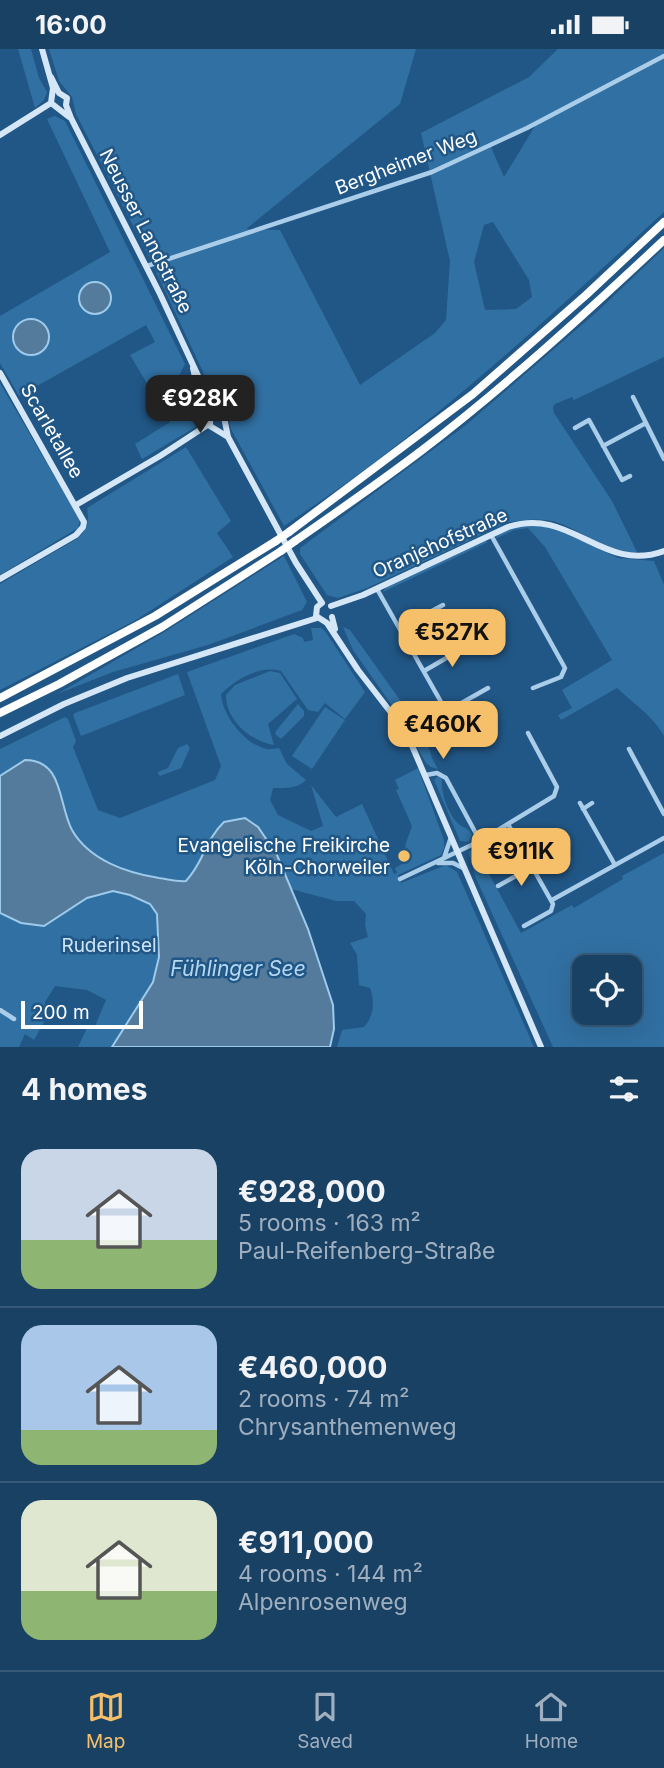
<!DOCTYPE html>
<meta charset="utf-8">
<style>
body{margin:0;font-family:Inter,sans-serif;background:#22486a;color:#f1f3f6;height:100vh;display:flex;flex-direction:column;font-size:26px;white-space:nowrap}
*{box-sizing:border-box;margin:0}
p{font-size:23px;color:#9fafbf}
.icon{flex:none;width:38px;height:38px;fill:none;stroke:currentColor;stroke-width:2;stroke-linecap:round;stroke-linejoin:round}
.map{position:relative;height:998px;overflow:hidden}
.drawer{display:flex;flex-direction:column;background:#194164;flex:1}
.drawer>*{flex:none}
.controls{position:absolute;left:572px;top:906px;display:grid;gap:14px}
.controls a{display:grid;place-items:center;width:70px;height:70px;border-radius:14px;background:#194164;box-shadow:0 7px 28px #0002,0 0 0 2px #375a78;font-size:35px}
.scale{position:absolute;left:21px;bottom:18px;width:122px;box-sizing:border-box;padding-left:7px;border:4px solid #fff;border-top:0;font-size:19px;line-height:24px;white-space:nowrap;color:#fff;-webkit-text-stroke:5px #215786;paint-order:stroke}
.price{position:absolute;translate:-50% -60px;padding:0 16px;border-radius:14px;background:#f6c06b;color:#111;font-size:23px;line-height:46px;filter:drop-shadow(0 2px 4px #0008)}
.price::after{content:'';position:absolute;left:50%;top:42px;width:21px;height:16px;margin-left:-10px;background:inherit;clip-path:polygon(0 0,100% 0,50% 100%)}
.price.selected{background:#222;color:#fff}
ul{padding:0;list-style:none}
li{display:flex;align-items:center;gap:21px;height:175px;padding:0 21px}
li+li{border-top:2px solid #375a78}
li span{display:grid;place-items:center;flex:none;width:196px;height:140px;border-radius:21px;color:#555}
li>.icon{margin-inline-start:auto}
span .icon{width:84px;height:84px;fill:#fffc;stroke-width:1}
li b{font-size:30px}
h2{display:flex;justify-content:space-between;align-items:center;height:84px;padding:0 21px;font-size:30px}
.status{display:flex;justify-content:space-between;align-items:center;height:49px;padding:0 35px;background:#194164;direction:ltr}
.status svg{height:19px;fill:currentColor}
.dock{display:flex;justify-content:space-around;align-items:center;height:98px;border-top:2px solid #375a78;background:#194164;font-size:19px;color:#9fafbf}
.dock a{display:grid;justify-items:center;gap:4px}
.dock .selected{color:#f6c06b}
.map>svg:first-child{display:block}
.green{fill:#3170a2;fill-rule:evenodd}
.water{fill:#547b9c;stroke:#9ecaeb;stroke-width:2}
.lines{fill:none;stroke-linecap:round;stroke-linejoin:round}
.street{stroke:#aacde9;stroke-width:4.5}
.secondary{stroke:#d5e7f7;stroke-width:6}
.highway{stroke:#fff;stroke-width:8}
.highway-bridge{stroke:#fff;stroke-width:8}
.poi-dot{fill:#f6c06b;stroke:#215786;stroke-width:2.5}
.labels{text-anchor:middle;dominant-baseline:central;stroke-width:5;stroke-linejoin:round;paint-order:stroke}
.street-label{font-size:19px;fill:#fff;stroke:#215786}
.poi-label{font-size:19px;fill:#fff;stroke:#215786;text-anchor:end}
.park-label{font-size:19px;fill:#cee5f7;stroke:#215786}
.water-label{font-size:21px;font-style:italic;fill:#b5d7f1;stroke:#215786}
</style>
<div class="status"><b>16:00</b><svg viewBox="0 0 49 12"><path d="M0 12V9h3v3zM5 12V6h3v6zM10 12V3h3v9zM15 12V0h3v12zM26 1h20v11H26zM47 4h2v5h-2z"/></svg></div>
<div class="map">
<svg width="664" height="998" viewBox="0 0 664 998">
<rect width="100%" height="100%" fill="#215786"/>
<path class="green" d="M18,0H31L39,29L47,43L44,51L35,59Z
M49,0H416L400,55L246,180L280,181L360,336L435,284L446,271L450,212L421,84L529,28L558,0H664V163C567,252 468,343 363,422C337,441 310,459 284,477L231,380L228,366L220,359L151,212L76,65L72,48L59,32ZM535,77L504,128L491,98ZM493,173L529,231L532,248L516,260L485,261L474,213L484,176Z
M55,67L65,72L185,315L176,333L199,376L142,410L135,395L170,373L130,306L155,293L146,276L19,347L0,314V267L110,203L47,70ZM107,238L111,248L109,258L96,265L86,262Z
M664,199V308L574,351L572,348L555,355L553,358L554,364L612,452L637,503C609,505 584,483 559,474C542,468 525,471 509,473L367,539L338,549L327,546L300,505V499L466,376L599,261Z
M0,334L80,471L78,479L0,526Z
M186,398L231,472L217,484L233,508L136,571L0,641V535L78,489C88,479 89,473 87,459Z
M541,476L570,486L618,509L654,512L664,536V687C653,667 634,655 617,639L561,671L558,666L572,659L562,641L612,611L545,498L528,479L514,481L495,490C503,476 526,477 541,476Z
M486,492L488,493L383,543L386,538Z
M284,507L307,553L302,561L208,596L113,623L57,645L166,582Z
M343,578L350,581L425,686L432,709L438,720L431,718L426,714L398,665L353,601Z
M311,579H321L325,582L365,643L345,670L325,654L318,663L308,661L281,622C260,616 236,630 221,645C222,666 245,696 267,700C271,701 275,699 279,699L287,715L306,731C297,740 285,739 273,739L270,751L278,766L311,782L323,777L311,736L336,768L362,755L394,825L397,824L395,819L410,810L405,797L412,777L396,741L399,740L395,731L418,719L444,791V799L441,806L398,826L401,834L446,816L457,823L534,998H337L342,981L364,978C374,967 375,952 370,939L359,936L357,906L350,894L368,888L365,876L366,865L354,852H336L291,840L277,806L258,778L208,792L197,820L186,832L138,825L98,808L84,797L71,780L55,728L11,719L0,727V700L65,668L68,670L76,692L73,698L98,761L120,769L215,731L221,717L187,623L294,585L303,589L304,593L313,591Z
M270,622L280,624L297,650L268,675L274,696C251,692 226,672 226,646L235,636Z
M178,625L185,646L81,687L73,666L75,664Z
M298,655L304,662V667L281,690L275,685L276,682Z
M325,658L345,671L312,720L292,707Z
M187,695L190,699L181,719L160,727L158,725V723L168,719L178,699Z
M438,727L442,730C440,742 449,768 460,776C465,780 468,778 472,786L469,793L460,792L434,731Z
M472,801H476L521,884L572,856L574,859L623,830L622,827L664,804V998H553L475,827L468,803ZM584,919H630V964H584Z
M113,842C125,844 140,847 149,854C165,867 160,916 153,933C145,955 126,980 112,998H78L87,979L95,977L106,951L87,941L55,937L45,953L47,968L34,991L25,985L19,998H0V864L21,874L43,877L87,849Z"/>
<path class="water" d="M79 249a16 16 0 1 1 32 0a16 16 0 1 1-32 0Z
M13 288a18 18 0 1 1 36 0a18 18 0 1 1-36 0Z
M25,711C64,711 58,755 72,781C89,811 127,824 159,829C168,830 177,833 186,832C204,813 205,791 224,773L245,769L258,778L277,806L308,880L333,956L334,980L330,998H112L153,933L159,908L157,865L150,855L130,846L113,842L87,849L44,877L21,874L0,864V727Z"/>
<g class="lines">
<path class="street" d="M147,217L432,123L527,79L664,7
M633,348L664,410
M575,379L589,371L622,431L630,427
M603,397L646,374
M491,486L565,619L561,628L533,639
M377,540L445,660H451L488,639
M400,579L443,556
M424,622L467,597
M629,700L664,765
M426,726L437,724L446,729L480,792
M580,754L615,816
M583,760L592,754
M508,775L553,855L551,862L524,877
M444,809L451,788
M438,814H453L463,819
M400,830L480,792L554,747L557,738L528,684
M498,837L532,818
M552,851L664,789
M0,961L14,970"/>
<path class="secondary" d="M42,0L53,39L51,54L69,68
M51,28L59,44L67,49L66,56L71,69L160,245L213,359L217,365L224,368L228,388L296,514L322,554
M0,86L51,54
M193,319L197,337L210,366V377L228,388
M0,324L84,473L83,478L76,486L0,530
M76,456L160,407L209,375
M322,554L317,558L316,567L327,574L358,621L399,674L410,692L541,998
M331,557L363,546L508,478C571,457 602,525 664,502
M332,568L335,580
M0,687L64,655L127,629L317,569"/>
<path class="highway" d="M289,483L473,345L586,246L664,173
M295,492C337,463 380,433 421,402C506,337 586,264 664,191
M0,649L155,567L276,492
M0,664L59,635L162,578L281,502"/>
<path class="highway-bridge" d="M276,492L289,483
M281,502L295,492"/>
</g>
<circle class="poi-dot" cx="404" cy="807" r="7"/>
<g class="labels">
<g class="street-label">
<text transform="translate(406 113) rotate(-21)">Bergheimer Weg</text>
<text transform="translate(146 182) rotate(63)">Neusser Landstraße</text>
<text transform="translate(52 382) rotate(60)">Scarletallee</text>
<text transform="translate(440 494) rotate(-24)">Oranjehofstraße</text>
</g>
<g class="poi-label">
<text x="390" y="796">Evangelische Freikirche<tspan x="390" dy="22">Köln-Chorweiler</tspan></text>
</g>
<g class="park-label">
<text x="109" y="896">Ruderinsel</text>
</g>
<g class="water-label">
<text x="238" y="919">Fühlinger See</text>
</g>
</g>
</svg>
<div class="controls">
<a><svg class="icon" aria-label="locate" viewBox="0 0 24 24"><circle cx="12" cy="12" r="6"/><path d="M12 2v4M12 18v4M2 12h4M18 12h4"/></svg></a>
</div>
<div class="scale">200 m</div>
<b class="price selected" style="left:200px;top:386px">€928K</b>
<b class="price" style="left:452px;top:620px">€527K</b>
<b class="price" style="left:443px;top:712px">€460K</b>
<b class="price" style="left:521px;top:839px">€911K</b>
</div>
<section class="drawer">
<h2>4 homes<svg class="icon" aria-label="filters" viewBox="0 0 24 24"><path d="M4 7h16M4 17h16"/><circle cx="9" cy="7" r="2"/><circle cx="15" cy="17" r="2"/></svg></h2>
<ul>
<li><span style="background:linear-gradient(#c9d6e8 65%,#8fb573 0)"><svg class="icon" aria-label="home" viewBox="0 0 24 24"><path d="M3 11l9-7 9 7M6 9v11h12V9"/></svg></span><div><b>€928,000</b><p>5 rooms · 163 m²</p><p>Paul-Reifenberg-Straße</p></div></li>
<li><span style="background:linear-gradient(#a9c7e8 75%,#8fb573 0)"><svg class="icon" aria-label="home" viewBox="0 0 24 24"><path d="M3 11l9-7 9 7M6 9v11h12V9"/></svg></span><div><b>€460,000</b><p>2 rooms · 74 m²</p><p>Chrysanthemenweg</p></div></li>
<li><span style="background:linear-gradient(#dfe7d0 65%,#8fb573 0)"><svg class="icon" aria-label="home" viewBox="0 0 24 24"><path d="M3 11l9-7 9 7M6 9v11h12V9"/></svg></span><div><b>€911,000</b><p>4 rooms · 144 m²</p><p>Alpenrosenweg</p></div></li>
</ul>
</section>
<nav class="dock">
<a class="selected"><svg class="icon" aria-label="map" viewBox="0 0 24 24"><path d="M3 6l6-2 6 2 6-2v14l-6 2-6-2-6 2zM9 4v14M15 6v14"/></svg>Map</a>
<a><svg class="icon" aria-label="saved" viewBox="0 0 24 24"><path d="M7 4h10v16l-5-4-5 4z"/></svg>Saved</a>
<a><svg class="icon" aria-label="home" viewBox="0 0 24 24"><path d="M3 11l9-7 9 7M6 9v11h12V9"/></svg>Home</a>
</nav>
